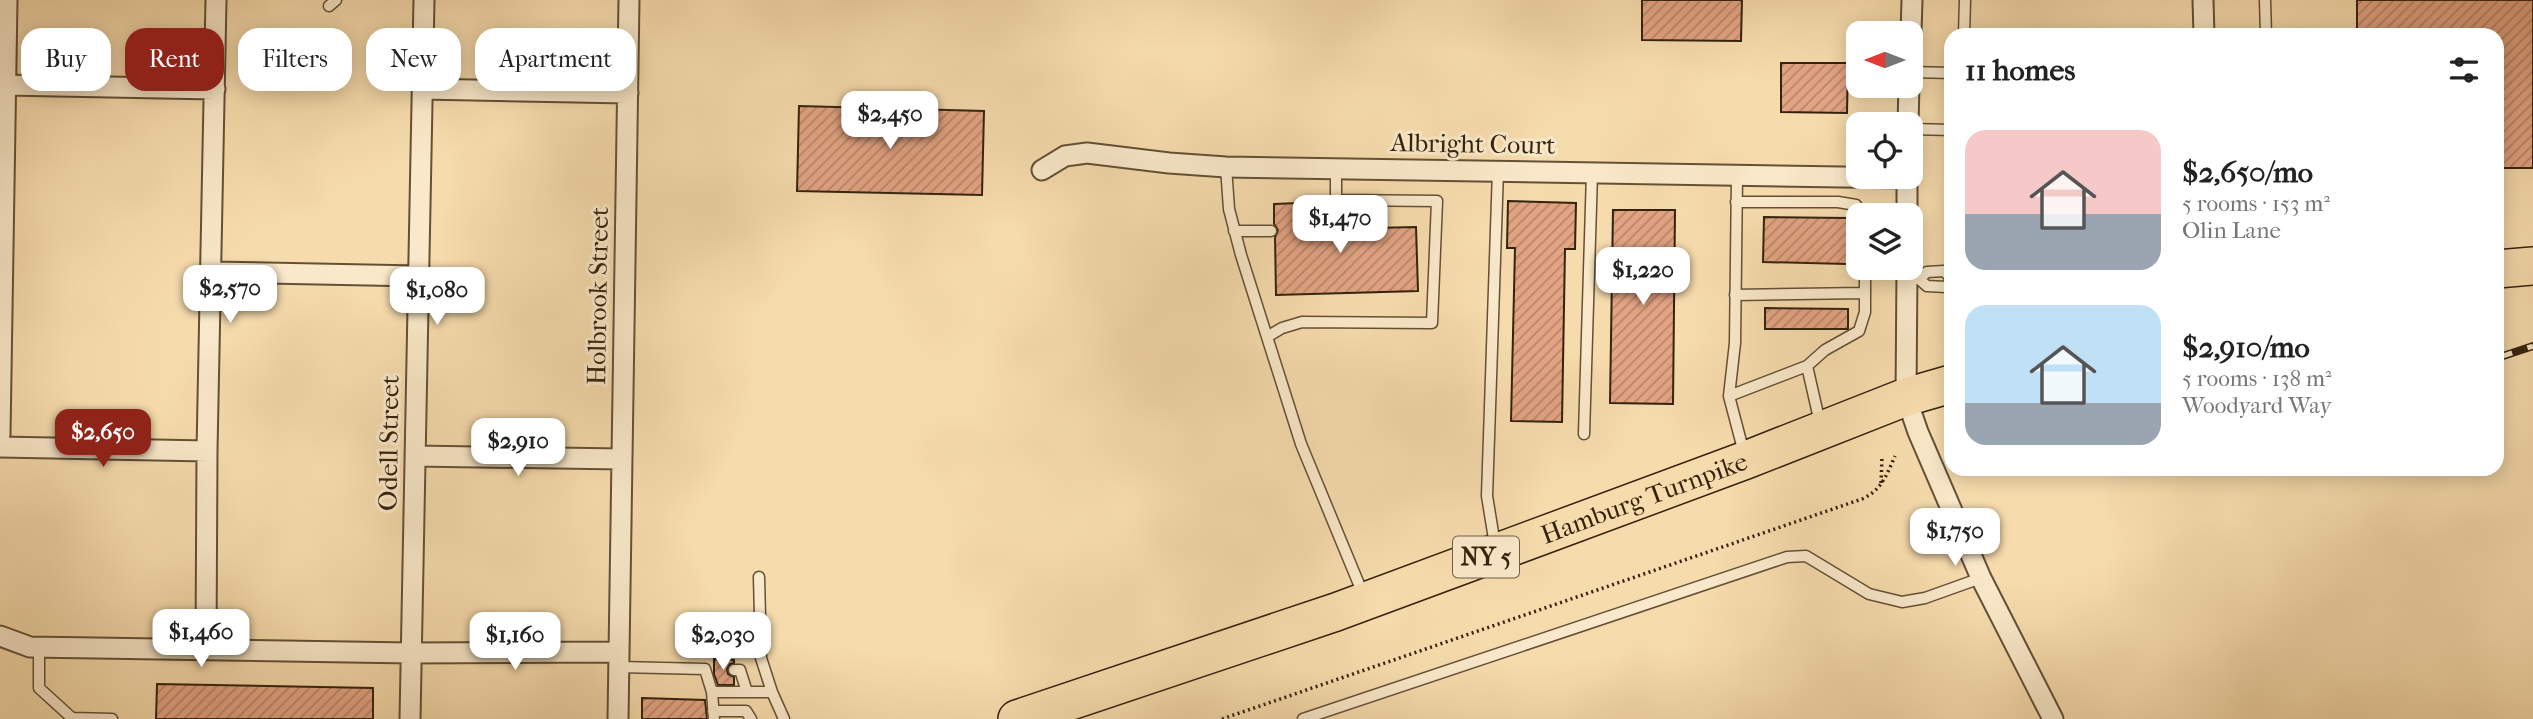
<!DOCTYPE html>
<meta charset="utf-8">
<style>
body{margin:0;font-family:"IM FELL French Canon",serif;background:#f2f2f2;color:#222;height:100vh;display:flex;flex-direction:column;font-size:26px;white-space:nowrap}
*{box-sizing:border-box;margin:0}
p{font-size:23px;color:#767676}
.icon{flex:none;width:38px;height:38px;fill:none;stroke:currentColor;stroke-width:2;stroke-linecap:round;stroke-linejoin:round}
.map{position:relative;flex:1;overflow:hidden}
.panel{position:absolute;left:1944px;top:28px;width:560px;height:448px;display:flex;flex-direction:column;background:#fff;border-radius:21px;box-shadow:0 4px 18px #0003}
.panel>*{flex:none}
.guide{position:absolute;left:21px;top:28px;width:665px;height:63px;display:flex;gap:14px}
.needle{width:46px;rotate:270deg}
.tools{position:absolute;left:1846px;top:21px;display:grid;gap:14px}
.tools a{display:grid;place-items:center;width:77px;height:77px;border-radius:14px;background:#fff;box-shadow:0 4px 18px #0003;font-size:35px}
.price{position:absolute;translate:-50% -60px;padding:0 16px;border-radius:14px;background:#fff;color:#222;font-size:23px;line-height:46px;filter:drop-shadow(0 2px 4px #0008)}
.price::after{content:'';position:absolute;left:50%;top:42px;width:21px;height:16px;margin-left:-10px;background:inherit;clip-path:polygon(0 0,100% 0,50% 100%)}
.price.on{background:#8f2418;color:#fff}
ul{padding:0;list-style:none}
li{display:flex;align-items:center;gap:21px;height:175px;padding:0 21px}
li span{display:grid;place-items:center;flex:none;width:196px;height:140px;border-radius:21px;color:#555}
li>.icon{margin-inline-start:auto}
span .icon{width:84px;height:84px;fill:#fffc;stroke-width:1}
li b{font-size:30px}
h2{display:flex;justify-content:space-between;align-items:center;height:84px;padding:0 21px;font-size:30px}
.tag{padding:0 24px;border-radius:21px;background:#fff;box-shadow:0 4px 18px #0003;font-size:24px;line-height:63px}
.tag.on{background:#8f2418;color:#fff}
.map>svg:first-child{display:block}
.building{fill:url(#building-hatch);stroke:#34220e;stroke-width:2}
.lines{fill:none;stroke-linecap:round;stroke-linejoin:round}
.lane-casing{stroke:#645036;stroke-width:13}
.street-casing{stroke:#645036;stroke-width:23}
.highway-casing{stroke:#34220e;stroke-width:40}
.path{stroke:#34220e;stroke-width:3.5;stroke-dasharray:2 3.5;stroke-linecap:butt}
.lane{stroke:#f9e8c9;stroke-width:10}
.street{stroke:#f9e8c9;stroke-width:19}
.highway{stroke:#f6dbac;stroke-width:37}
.rail-casing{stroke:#34220e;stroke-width:8}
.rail{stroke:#f9e8c9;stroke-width:5;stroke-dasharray:16;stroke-linecap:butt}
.labels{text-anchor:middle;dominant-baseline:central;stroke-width:6;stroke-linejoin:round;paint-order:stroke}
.shield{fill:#f9e8c9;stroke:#6f5d46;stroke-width:2}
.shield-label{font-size:24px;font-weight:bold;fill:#34220e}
.street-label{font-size:26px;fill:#34220e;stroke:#f9e8c9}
</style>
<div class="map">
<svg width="2533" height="719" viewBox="0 0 2533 719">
<defs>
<pattern id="building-hatch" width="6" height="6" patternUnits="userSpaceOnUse" patternTransform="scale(1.75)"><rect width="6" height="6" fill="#e3a483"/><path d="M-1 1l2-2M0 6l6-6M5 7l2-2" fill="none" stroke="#b9856a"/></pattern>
</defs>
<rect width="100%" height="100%" fill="#f6dbac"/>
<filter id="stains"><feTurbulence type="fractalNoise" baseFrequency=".00286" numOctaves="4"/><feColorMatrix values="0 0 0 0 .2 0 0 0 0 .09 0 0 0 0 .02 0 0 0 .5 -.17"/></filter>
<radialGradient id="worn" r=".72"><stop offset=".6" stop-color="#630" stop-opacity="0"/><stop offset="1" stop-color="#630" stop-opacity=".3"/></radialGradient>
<path class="building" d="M1642,0H1742L1741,41L1642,40Z
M2357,0H2533V168H2497V35H2357Z
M1781,63H1848L1847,113L1781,112Z
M799,106L984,111L982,195L797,191Z
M1508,201L1576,203L1575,249H1565L1562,422L1511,421L1515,248H1507Z
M1327,202V229L1416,227L1418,291L1276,295L1275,237L1278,230L1274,224V204Z
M1613,210H1675L1673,404L1610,403Z
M1764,217L1848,218L1847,264L1763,262Z
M1765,308L1848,309V329H1765Z
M714,659L734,660V663L730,664L727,669L728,674L734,677V685H718L714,674Z
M157,684L373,688V719H156Z
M642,698L705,700L707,719H642Z"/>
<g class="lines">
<defs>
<path id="lane" d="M2265,0L2266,35
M329,6L336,0
M1964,35L1965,0
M1911,72L1951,73
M1911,129L1951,130
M1226,167L1229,209L1241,255L1301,444L1363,594
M1737,175L1735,343L1729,396L1744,453
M1736,202H1838L1856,205L1864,215
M1234,231H1271
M1907,278L1919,279L1927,286L1946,287L1951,281
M1919,279L1927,272L1944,271L1951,278
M1735,295L1865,293
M1267,337L1282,328L1302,322L1432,323L1437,201L1336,200V168
M1729,396L1807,366
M1820,423L1807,366L1825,350L1859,331L1865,312V268
M1584,434L1592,173
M1495,545L1487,496L1498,170
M759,577L761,658L772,692
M39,647V688L72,718L112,719
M619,667L705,669L712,692L714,719
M734,670H740L747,692
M712,692H772L784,719
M713,711H746L751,719
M1303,719L1787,557L1806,556L1869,594L1902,602L1925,598L1981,578"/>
<path id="street" d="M2203,0L2204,35
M1911,33L1912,0
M5,85L215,89
M422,89L628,93
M1908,124L1909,86
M1042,170L1065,156L1087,153L1169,163L1226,167L1907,178
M1907,215V177
M1907,268L1906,397L1918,432L1981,578L2053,719
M211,272L418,276
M0,435L7,0
M0,447L207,451
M415,456L622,459
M0,636L30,647L411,653L619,652
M206,649L207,451L216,0
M410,719L424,0
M618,719L629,0"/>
<g id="highway">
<path d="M2497,269L2533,266"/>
<path id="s1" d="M1017,719L1336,612L1746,460L1906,397L1951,384"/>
</g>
</defs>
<use href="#lane" class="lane-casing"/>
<use href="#street" class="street-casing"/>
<use href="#highway" class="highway-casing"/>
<path class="path" d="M1881,483L1882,457
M1222,719L1862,499C1882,490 1887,474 1895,456"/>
<use href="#lane" class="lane"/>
<use href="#street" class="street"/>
<use href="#highway" class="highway"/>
<defs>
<path id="rail" d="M2497,358L2533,346"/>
</defs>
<use href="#rail" class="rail-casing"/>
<use href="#rail" class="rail"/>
</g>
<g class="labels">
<rect class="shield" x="1453" y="536.5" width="66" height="41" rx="5"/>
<g class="shield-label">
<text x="1486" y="557">NY 5</text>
</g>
<g class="street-label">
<text transform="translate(1473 144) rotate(1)">Albright Court</text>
<text transform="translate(598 296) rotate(-89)">Holbrook Street</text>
<text transform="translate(389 443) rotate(-89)">Odell Street</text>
<text stroke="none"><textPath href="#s1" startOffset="665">Hamburg Turnpike</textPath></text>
</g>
</g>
<rect width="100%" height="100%" filter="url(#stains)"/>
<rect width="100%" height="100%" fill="url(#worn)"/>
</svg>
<div class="tools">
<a><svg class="needle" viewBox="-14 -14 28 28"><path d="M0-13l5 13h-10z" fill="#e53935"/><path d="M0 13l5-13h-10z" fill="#767676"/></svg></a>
<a><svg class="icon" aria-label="locate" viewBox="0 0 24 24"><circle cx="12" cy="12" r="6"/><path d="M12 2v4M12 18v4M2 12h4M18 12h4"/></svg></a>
<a><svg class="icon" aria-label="layers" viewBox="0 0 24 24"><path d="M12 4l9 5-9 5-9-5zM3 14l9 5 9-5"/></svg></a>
</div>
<b class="price" style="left:890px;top:151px">$2,450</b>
<b class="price" style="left:1340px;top:255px">$1,470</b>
<b class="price" style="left:1643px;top:307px">$1,220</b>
<b class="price" style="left:230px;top:325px">$2,570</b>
<b class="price" style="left:437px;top:327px">$1,080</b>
<b class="price on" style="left:103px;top:469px">$2,650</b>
<b class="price" style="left:518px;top:478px">$2,910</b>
<b class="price" style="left:1955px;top:568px">$1,750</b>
<b class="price" style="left:201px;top:669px">$1,460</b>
<b class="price" style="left:515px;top:672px">$1,160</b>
<b class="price" style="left:723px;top:672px">$2,030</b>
<div class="guide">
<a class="tag">Buy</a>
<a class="tag on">Rent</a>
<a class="tag">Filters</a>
<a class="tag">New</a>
<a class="tag">Apartment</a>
</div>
<section class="panel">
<h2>11 homes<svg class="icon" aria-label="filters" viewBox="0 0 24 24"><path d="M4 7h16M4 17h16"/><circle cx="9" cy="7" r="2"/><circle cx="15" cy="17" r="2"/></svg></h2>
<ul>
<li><span style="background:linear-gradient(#f6c9c9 60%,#9aa5b1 0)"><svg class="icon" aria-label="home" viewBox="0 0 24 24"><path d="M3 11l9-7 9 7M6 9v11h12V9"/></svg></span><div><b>$2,650/mo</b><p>5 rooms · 153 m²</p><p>Olin Lane</p></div></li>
<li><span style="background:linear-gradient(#bfe0f5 70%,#9aa5b1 0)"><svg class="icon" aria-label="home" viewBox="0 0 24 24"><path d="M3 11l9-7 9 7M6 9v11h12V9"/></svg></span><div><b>$2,910/mo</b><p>5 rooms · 138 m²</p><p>Woodyard Way</p></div></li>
</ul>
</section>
</div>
